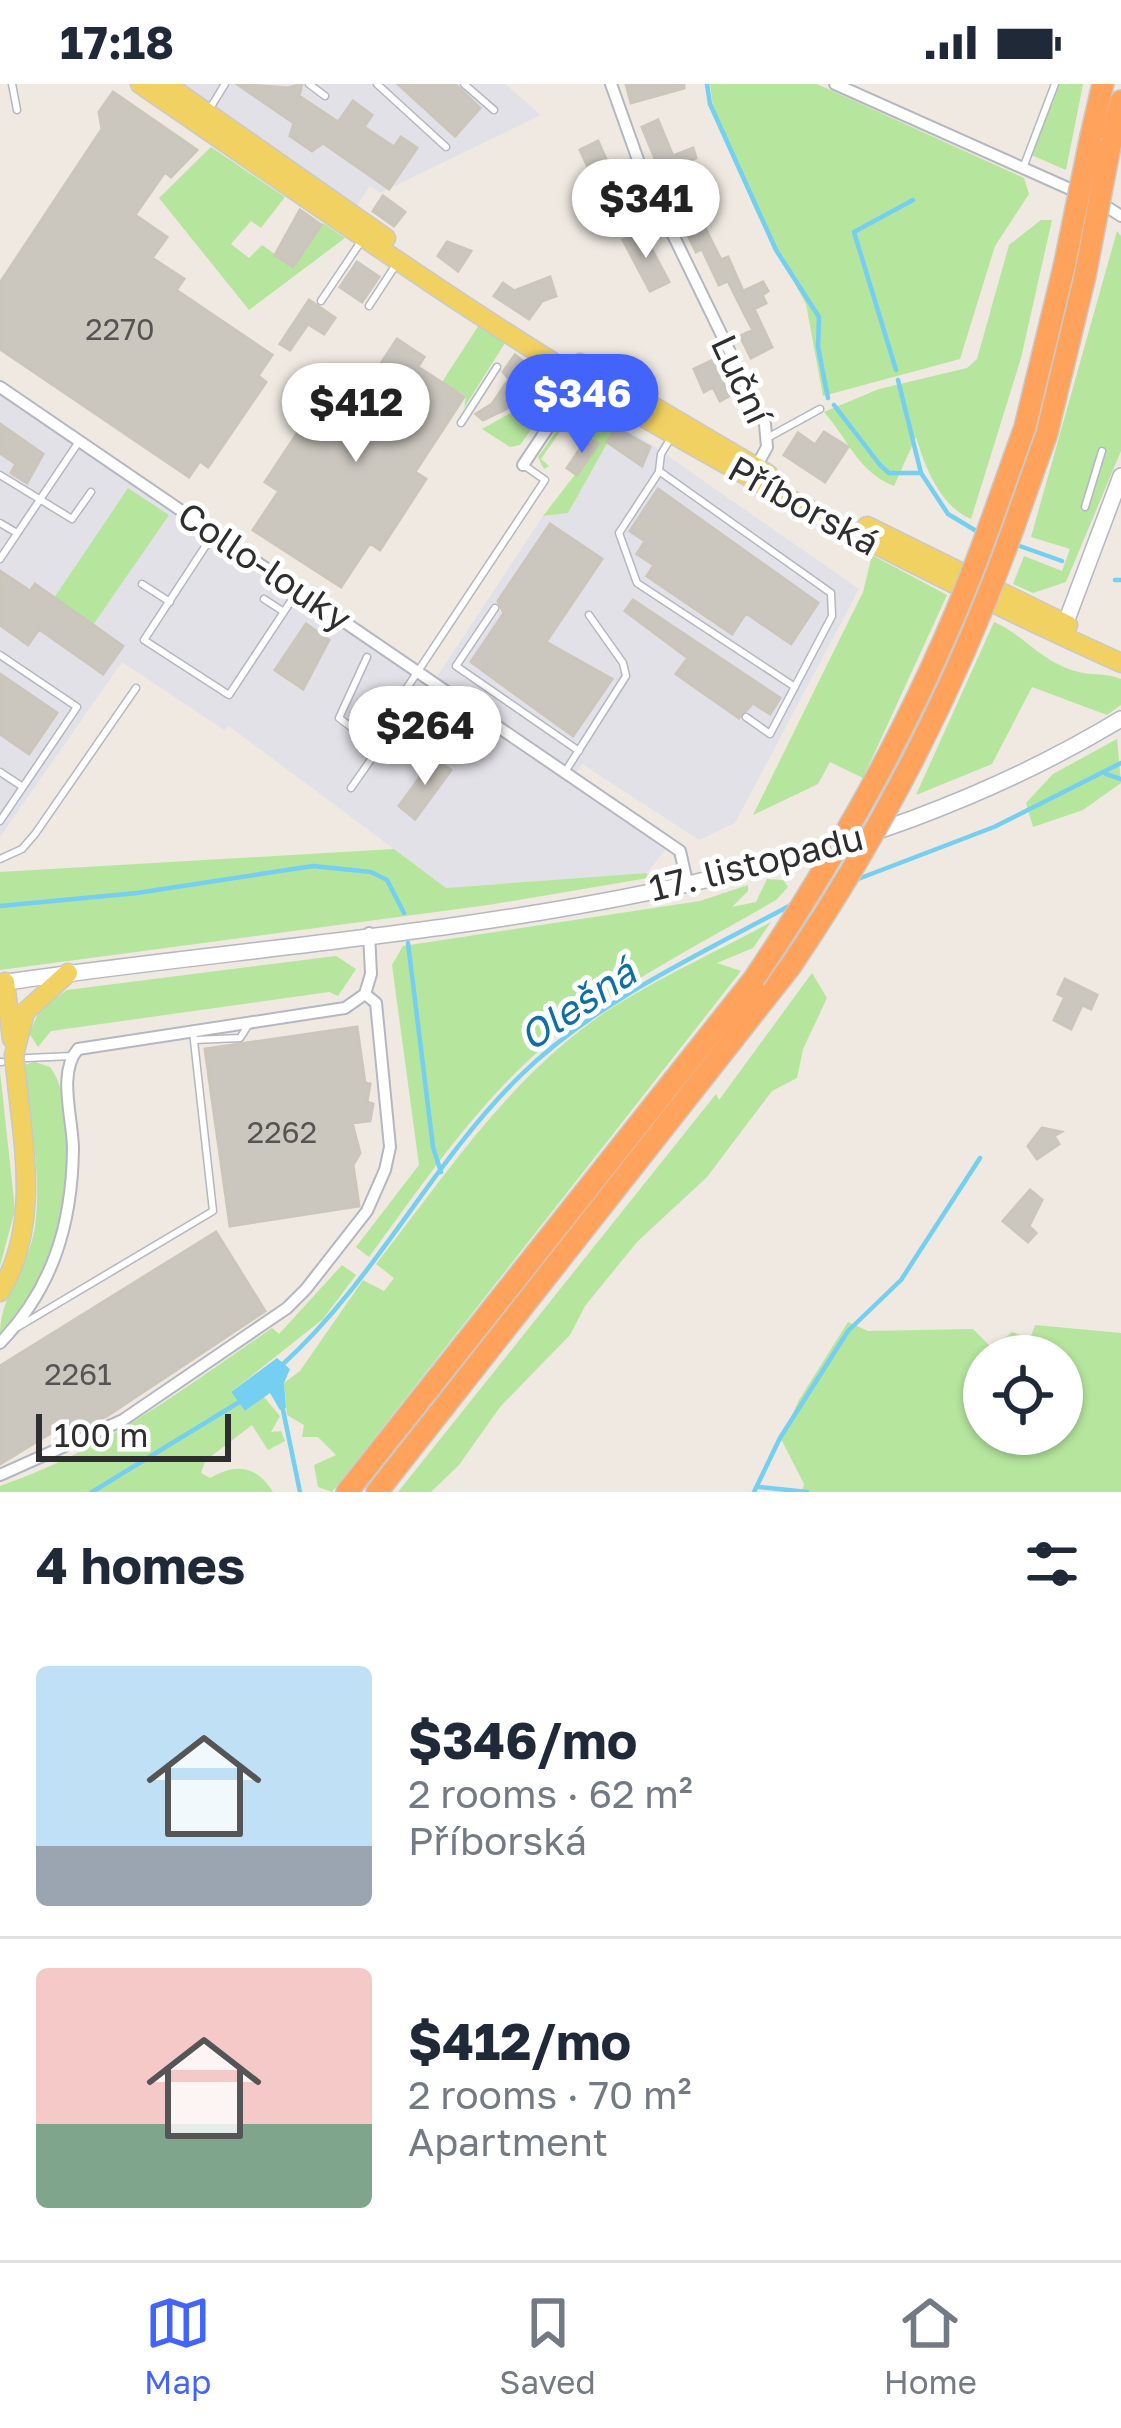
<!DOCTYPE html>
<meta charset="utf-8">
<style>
body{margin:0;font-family:"Golos Text",sans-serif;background:#f6f6f7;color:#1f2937;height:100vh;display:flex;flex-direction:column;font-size:45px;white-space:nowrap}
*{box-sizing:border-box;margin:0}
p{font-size:39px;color:#747a83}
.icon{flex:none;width:66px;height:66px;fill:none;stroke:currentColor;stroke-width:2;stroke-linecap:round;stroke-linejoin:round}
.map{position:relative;height:1408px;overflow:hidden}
.sheet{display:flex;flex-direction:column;background:#fff;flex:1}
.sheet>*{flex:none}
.tools{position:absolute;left:963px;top:1251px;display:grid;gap:24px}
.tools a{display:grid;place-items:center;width:120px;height:120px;border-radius:50%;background:#fff;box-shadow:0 3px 9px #0004;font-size:60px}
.scale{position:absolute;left:36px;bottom:30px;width:195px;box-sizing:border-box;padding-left:12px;border:6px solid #2e2e2e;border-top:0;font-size:33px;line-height:42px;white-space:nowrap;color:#2e2e2e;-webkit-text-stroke:9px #fff;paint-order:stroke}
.price{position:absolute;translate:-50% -102px;padding:0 27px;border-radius:42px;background:#fff;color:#222;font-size:39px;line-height:78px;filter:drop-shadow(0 3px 6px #0008)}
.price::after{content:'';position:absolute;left:50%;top:72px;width:36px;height:27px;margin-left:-18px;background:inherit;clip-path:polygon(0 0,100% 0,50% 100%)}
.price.active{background:#4264fb;color:#fff}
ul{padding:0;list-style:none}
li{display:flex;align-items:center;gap:36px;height:300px;padding:0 36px}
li+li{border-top:3px solid #e0e1e3}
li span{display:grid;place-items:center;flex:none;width:336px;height:240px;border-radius:12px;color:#555}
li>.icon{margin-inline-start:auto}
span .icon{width:144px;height:144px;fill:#fffc;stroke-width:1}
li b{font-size:51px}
h2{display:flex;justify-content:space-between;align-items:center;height:144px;padding:0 36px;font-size:51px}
.status{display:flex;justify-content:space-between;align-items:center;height:84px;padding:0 60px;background:#fff;direction:ltr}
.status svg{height:33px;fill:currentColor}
.tab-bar{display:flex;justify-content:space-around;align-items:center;height:168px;border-top:3px solid #e0e1e3;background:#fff;font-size:33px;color:#747a83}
.tab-bar a{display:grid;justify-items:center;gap:6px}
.tab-bar .active{color:#4264fb}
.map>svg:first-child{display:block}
.industrial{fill:#e3e1e8}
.green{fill:#b6e59e;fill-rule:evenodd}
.water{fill:#75cff0}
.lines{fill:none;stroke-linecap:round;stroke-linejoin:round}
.stream{stroke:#75cff0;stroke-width:4.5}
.building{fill:#cbc7bf;stroke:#cbc5ba;stroke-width:3}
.service-casing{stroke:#b4b7c1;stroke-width:9}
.minor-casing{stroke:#b4b7c1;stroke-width:14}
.secondary-casing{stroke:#b4b7c1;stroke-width:18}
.primary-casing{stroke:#c9c9c9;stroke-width:21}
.motorway-casing{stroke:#c9c9c9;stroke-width:24}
.service{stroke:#fff;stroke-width:6}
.minor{stroke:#fff;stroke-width:10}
.secondary{stroke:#fff;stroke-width:15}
.primary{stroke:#f2d163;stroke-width:18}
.motorway{stroke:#ffa35c;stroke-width:21}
.primary-bridge-casing{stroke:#c9c9c9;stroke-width:21;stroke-linecap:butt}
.motorway-bridge-casing{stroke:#c9c9c9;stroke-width:24;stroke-linecap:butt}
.primary-bridge{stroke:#f2d163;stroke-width:18}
.motorway-bridge{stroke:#ffa35c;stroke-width:21}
.labels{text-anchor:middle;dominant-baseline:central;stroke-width:10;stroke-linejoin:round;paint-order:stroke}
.number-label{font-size:30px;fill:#555452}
.street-label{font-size:36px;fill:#2e2e2e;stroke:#fff}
.water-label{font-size:39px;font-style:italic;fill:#0d6fa3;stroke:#fff}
</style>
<div class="status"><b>17:18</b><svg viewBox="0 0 49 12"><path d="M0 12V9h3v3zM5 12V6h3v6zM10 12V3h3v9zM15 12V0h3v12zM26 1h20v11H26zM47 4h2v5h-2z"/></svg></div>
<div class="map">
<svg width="1121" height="1408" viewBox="0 0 1121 1408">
<rect width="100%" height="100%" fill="#efe9e1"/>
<path class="industrial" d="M180,0H505L541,31L380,109L370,102L357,121Z
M0,311L430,603L543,432L568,429L619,338L859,505L735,739L699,756L582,680L571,696L665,766L647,789L446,804L229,642L224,646L122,578L0,753Z"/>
<path class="green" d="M710,0H817L1024,94L1029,110L995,162L960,275L823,312L806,220L758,132L714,31Z
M1058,0H1083L1066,86L1031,71Z
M211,63L285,113L261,144L251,137L231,160L249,174L262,161L293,183L323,139L345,154L249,226L159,114Z
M1041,136H1052L1021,274L971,435C940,422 925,383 916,353L894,402C857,387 849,356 824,328L879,305L967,284L977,275L1009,161Z
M1117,147L1121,152V367L1066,498L1033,509L1013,500L1024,472L1062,487L1070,465L1031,453Z
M479,241L505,259L464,324L466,312L442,298Z
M550,307L556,311L520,361L510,363L482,345Z
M590,314L619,338L568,429L543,432L598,361L588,346L591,341L568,336L541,375L549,382L544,385L538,373L572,326Z
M128,404L169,431L93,541L54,514Z
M872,471L947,511L863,694L830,678L818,700L753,731L863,508Z
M994,538C1023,550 1039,576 1075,587C1090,592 1104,588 1121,595V621L1107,631L1032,603L992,680L916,711Z
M1117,655L1121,699L1083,726L1033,743L1026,719L1053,690Z
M394,765L446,804L647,789L648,794L488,821L0,886V788Z
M767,795L783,796L788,803L776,816C702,859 622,899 555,953C481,1013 425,1097 369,1173L356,1163L419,1081L392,881L403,862L700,817L748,801V807L732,823L756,818Z
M771,838L753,864L717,879L741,887L332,1408L318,1403L314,1381L336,1371L318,1353H302L304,1341L287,1331L284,1299L300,1287L363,1196L384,1207L394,1194L376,1180C439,1100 496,1013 577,949C630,906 710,872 771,838Z
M336,872L356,885L338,912L329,908L51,947L38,963L29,949L41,924L67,906Z
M812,889L827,914L803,965L797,994L772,1007L707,1093L637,1158L585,1222L570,1251L500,1323L459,1381L431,1408H398L716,1010L719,1016Z
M35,978L50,983C83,1027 64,1150 39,1195C29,1215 14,1232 0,1249C0,1212 30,1181 35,1142C42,1089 30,1033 24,981Z
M0,987L15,1126L0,1182Z
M342,1181L356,1191L323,1235L231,1308L245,1327L264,1313L280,1332L271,1348L281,1347L285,1357L268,1366L252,1341L205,1377L201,1389L210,1394C236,1379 256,1381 273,1408H0V1402C101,1368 185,1304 272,1244L279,1250Z
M848,1238L868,1247L973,1245L993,1265L1012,1248L1030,1255L1035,1241L1121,1249V1408H802L804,1400L781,1355L799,1316ZM1062,1272V1350H984V1272Z"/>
<path class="water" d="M277,1274L290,1285L284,1299L286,1324L280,1326L270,1309L245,1327L231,1308Z"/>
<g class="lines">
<path class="stream" d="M707,0L710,20L776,166L819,233L818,263L828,314
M896,286L854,148L913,116
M898,296L921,389
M834,321L880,381L889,389H921L948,430L978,448
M1017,461L1062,477
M1115,496H1121
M1106,690L1121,695
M858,795L994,743L1121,679
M0,822L137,809L313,782L371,788L387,796L404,829
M408,859L433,1063L441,1088
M282,1281C375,1197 431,1079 521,991C597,917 698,871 791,821
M282,1321L300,1408
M759,1403L807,1408
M92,1408L241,1317
M754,1408L780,1354L848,1247L901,1196L980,1074"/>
</g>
<path class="building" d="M237,0L288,4L302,0L299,12L338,38L353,17L372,31L364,43L394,63L401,53L417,64L389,105L323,59L312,67L290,52L294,39Z
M398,0H455L480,24L455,52Z
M626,0H684V4L631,19Z
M113,8L197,66L171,93L165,88L135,131L167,153L152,174L184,195L176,206L272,271L258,292L266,298L208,383L200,377L189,393L0,265V199L102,45L99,28Z
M658,36L673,72L693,64L696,74L661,89L642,43Z
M598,57L610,84L624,78L628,100L610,108L593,81L588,83L580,66Z
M691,97L695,105L714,97L718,109L681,126L671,107Z
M383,112L405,128L394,142L373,127Z
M300,126L321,141L293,183L275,171Z
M703,140L721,176L728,173L743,207L763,198L768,207L762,211L766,219L754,225L772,263L751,274L740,252L753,246L744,229L728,197L719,201L702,165L696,168L686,147Z
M642,147L669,198L650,207L623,156Z
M447,158L471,167L458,187L438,172Z
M357,178L379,193L362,218L340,203Z
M550,193L556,212L542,217L529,235L494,212L503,199L514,207Z
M309,216L335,234L324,250L308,240L290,266L280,260Z
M397,255L424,273L418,283L464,313L415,388L426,395L380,466L370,459L341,503L253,446L279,407L265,398L304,339L297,335L323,294L357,316Z
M515,271L545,295L536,308L527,303L506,325L483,336L476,330L492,320L509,295L503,288Z
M713,276L729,312L720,317L713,303L704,308L694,285Z
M0,340L43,370L27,399L11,389L16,380L0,369Z
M617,344L650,363L642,382L607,358Z
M824,348L848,363L825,398L784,371L798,349L815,361Z
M588,353L598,360L577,391L567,384Z
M658,405L818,519L791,560L746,529L732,550L647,492L654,481L637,470L645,457L630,447Z
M550,440L602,475L546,558L612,595L573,652L471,578L504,529L498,517Z
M0,487L30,507L35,500L123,562L103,590L39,545L28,561L0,541Z
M633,516L780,614L770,630L753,619L739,634L676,590L688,574L625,527Z
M306,540L329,556L303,605L275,586Z
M0,590L57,629L29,670L0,650Z
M411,612L430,626L416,646L397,632Z
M434,674L451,686L415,735L399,722Z
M1065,895L1097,911L1091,925L1082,921L1071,945L1054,936L1065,913L1058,910Z
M357,943L365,999L370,1000L367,1018L373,1020L370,1037L352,1039L360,1069L353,1081L359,1122L230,1142L205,965Z
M1042,1044L1061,1048L1054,1052L1059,1060L1037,1075L1028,1062Z
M1030,1106L1042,1116L1029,1142L1036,1149L1028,1158L1003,1137Z
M216,1148L265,1227L107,1332L64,1352L59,1344L0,1380V1282Z"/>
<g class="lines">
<defs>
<path id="service" d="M12,0L17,26
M309,0L325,12
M377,0L446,63
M464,0L494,26
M209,26L225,0
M1023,84L1055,0
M321,217L362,156
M369,222L397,179
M461,339L497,283
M672,352L661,370L659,387L831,509L832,532L770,650L746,633
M769,353L820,325
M659,388L619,449L637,499L795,603
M0,391L72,435L91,408
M1085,423L1102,367
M0,439L17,449
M214,449L144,556L229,611L297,508
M0,475L78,359
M142,500L170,518
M264,515L284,528
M495,524L456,582L579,667
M0,571L77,623L0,737
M367,573L339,634L371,658
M0,688L23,703
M565,688L626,592L623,579L589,531
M351,704L379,664L371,658L545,396L525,382
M0,775L22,765L35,750L136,604
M194,956L240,954L249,940
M27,974L72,972
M0,978H2
M18,1243L213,1127L193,948"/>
<path id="minor" d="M611,0L642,87L765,340L767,363L755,385
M835,0L1079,109
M1101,119L1121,132
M0,303L680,767L687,798
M523,381L581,294
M0,1259C53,1204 72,1140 73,1065C73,1035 57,989 78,965L345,924L365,910L371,890L369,849
M0,1391L123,1336L287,1224L306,1205L367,1127L385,1086L390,1063L376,919L365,910"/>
<path id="secondary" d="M1063,546L1121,392
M0,899C377,844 787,837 1121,635"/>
<path id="primary" d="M140,0C316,120 489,245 674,351C819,434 969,510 1121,579
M166,0L386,154
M580,279L768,390
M867,442L1068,541
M5,898L12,955
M14,971L25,928L68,889
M0,1208C42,1139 22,1056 15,980"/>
<path id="motorway" d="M1091,52L1103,0
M1110,62L1121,17
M991,438L1025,343L1064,183
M1013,445L1047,349L1085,192
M347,1408L754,895
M377,1408L790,883"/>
</defs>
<use href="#service" class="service-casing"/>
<use href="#minor" class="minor-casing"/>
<use href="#secondary" class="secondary-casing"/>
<use href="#primary" class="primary-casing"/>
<use href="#motorway" class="motorway-casing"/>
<use href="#service" class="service"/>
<use href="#minor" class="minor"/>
<use href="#secondary" class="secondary"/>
<use href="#primary" class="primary"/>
<use href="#motorway" class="motorway"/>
<defs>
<path id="primary-bridge" d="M14,971L15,980"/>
<path id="motorway-bridge" d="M1064,183L1091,52
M1085,192L1110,62
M790,883C883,746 957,601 1013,445
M754,895C851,750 932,603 991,438"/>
</defs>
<use href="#primary-bridge" class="primary-bridge-casing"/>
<use href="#motorway-bridge" class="motorway-bridge-casing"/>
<use href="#primary-bridge" class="primary-bridge"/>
<use href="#motorway-bridge" class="motorway-bridge"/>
</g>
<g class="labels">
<g class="number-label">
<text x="120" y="245">2270</text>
<text x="282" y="1048">2262</text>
<text x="78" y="1290">2261</text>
</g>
<g class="street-label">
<text transform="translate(742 295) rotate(65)">Luční</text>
<text transform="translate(804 421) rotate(29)">Příborská</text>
<text transform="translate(265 482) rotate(34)">Collo-louky</text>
<text transform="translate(756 778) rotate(-14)">17. listopadu</text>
</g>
<g class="water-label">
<text transform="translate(577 920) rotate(-34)">Olešná</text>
</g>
</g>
</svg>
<div class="tools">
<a><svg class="icon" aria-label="locate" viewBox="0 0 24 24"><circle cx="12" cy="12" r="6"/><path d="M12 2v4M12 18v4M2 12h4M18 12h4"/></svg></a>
</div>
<div class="scale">100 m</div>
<b class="price" style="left:646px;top:177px">$341</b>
<b class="price active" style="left:582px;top:372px">$346</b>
<b class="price" style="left:356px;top:381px">$412</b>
<b class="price" style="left:425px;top:704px">$264</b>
</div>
<section class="sheet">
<h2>4 homes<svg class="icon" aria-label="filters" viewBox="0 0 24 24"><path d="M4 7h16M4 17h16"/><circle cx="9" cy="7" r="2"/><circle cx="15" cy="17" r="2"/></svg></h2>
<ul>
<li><span style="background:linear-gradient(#bfe0f5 75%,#9aa5b1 0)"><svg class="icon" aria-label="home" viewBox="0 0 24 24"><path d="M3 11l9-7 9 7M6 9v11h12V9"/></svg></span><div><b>$346/mo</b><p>2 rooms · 62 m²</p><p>Příborská</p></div></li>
<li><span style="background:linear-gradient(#f6c9c9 65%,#7fa58c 0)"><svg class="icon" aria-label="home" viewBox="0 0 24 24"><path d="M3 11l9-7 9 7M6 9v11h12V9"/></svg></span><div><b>$412/mo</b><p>2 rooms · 70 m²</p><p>Apartment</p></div></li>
</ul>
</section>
<nav class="tab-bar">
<a class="active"><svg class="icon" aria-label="map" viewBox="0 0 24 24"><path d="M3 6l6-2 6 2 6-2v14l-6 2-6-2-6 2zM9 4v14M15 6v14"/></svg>Map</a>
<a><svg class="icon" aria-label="saved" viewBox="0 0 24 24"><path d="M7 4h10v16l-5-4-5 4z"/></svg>Saved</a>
<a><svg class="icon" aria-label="home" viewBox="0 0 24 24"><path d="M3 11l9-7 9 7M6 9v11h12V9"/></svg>Home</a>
</nav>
